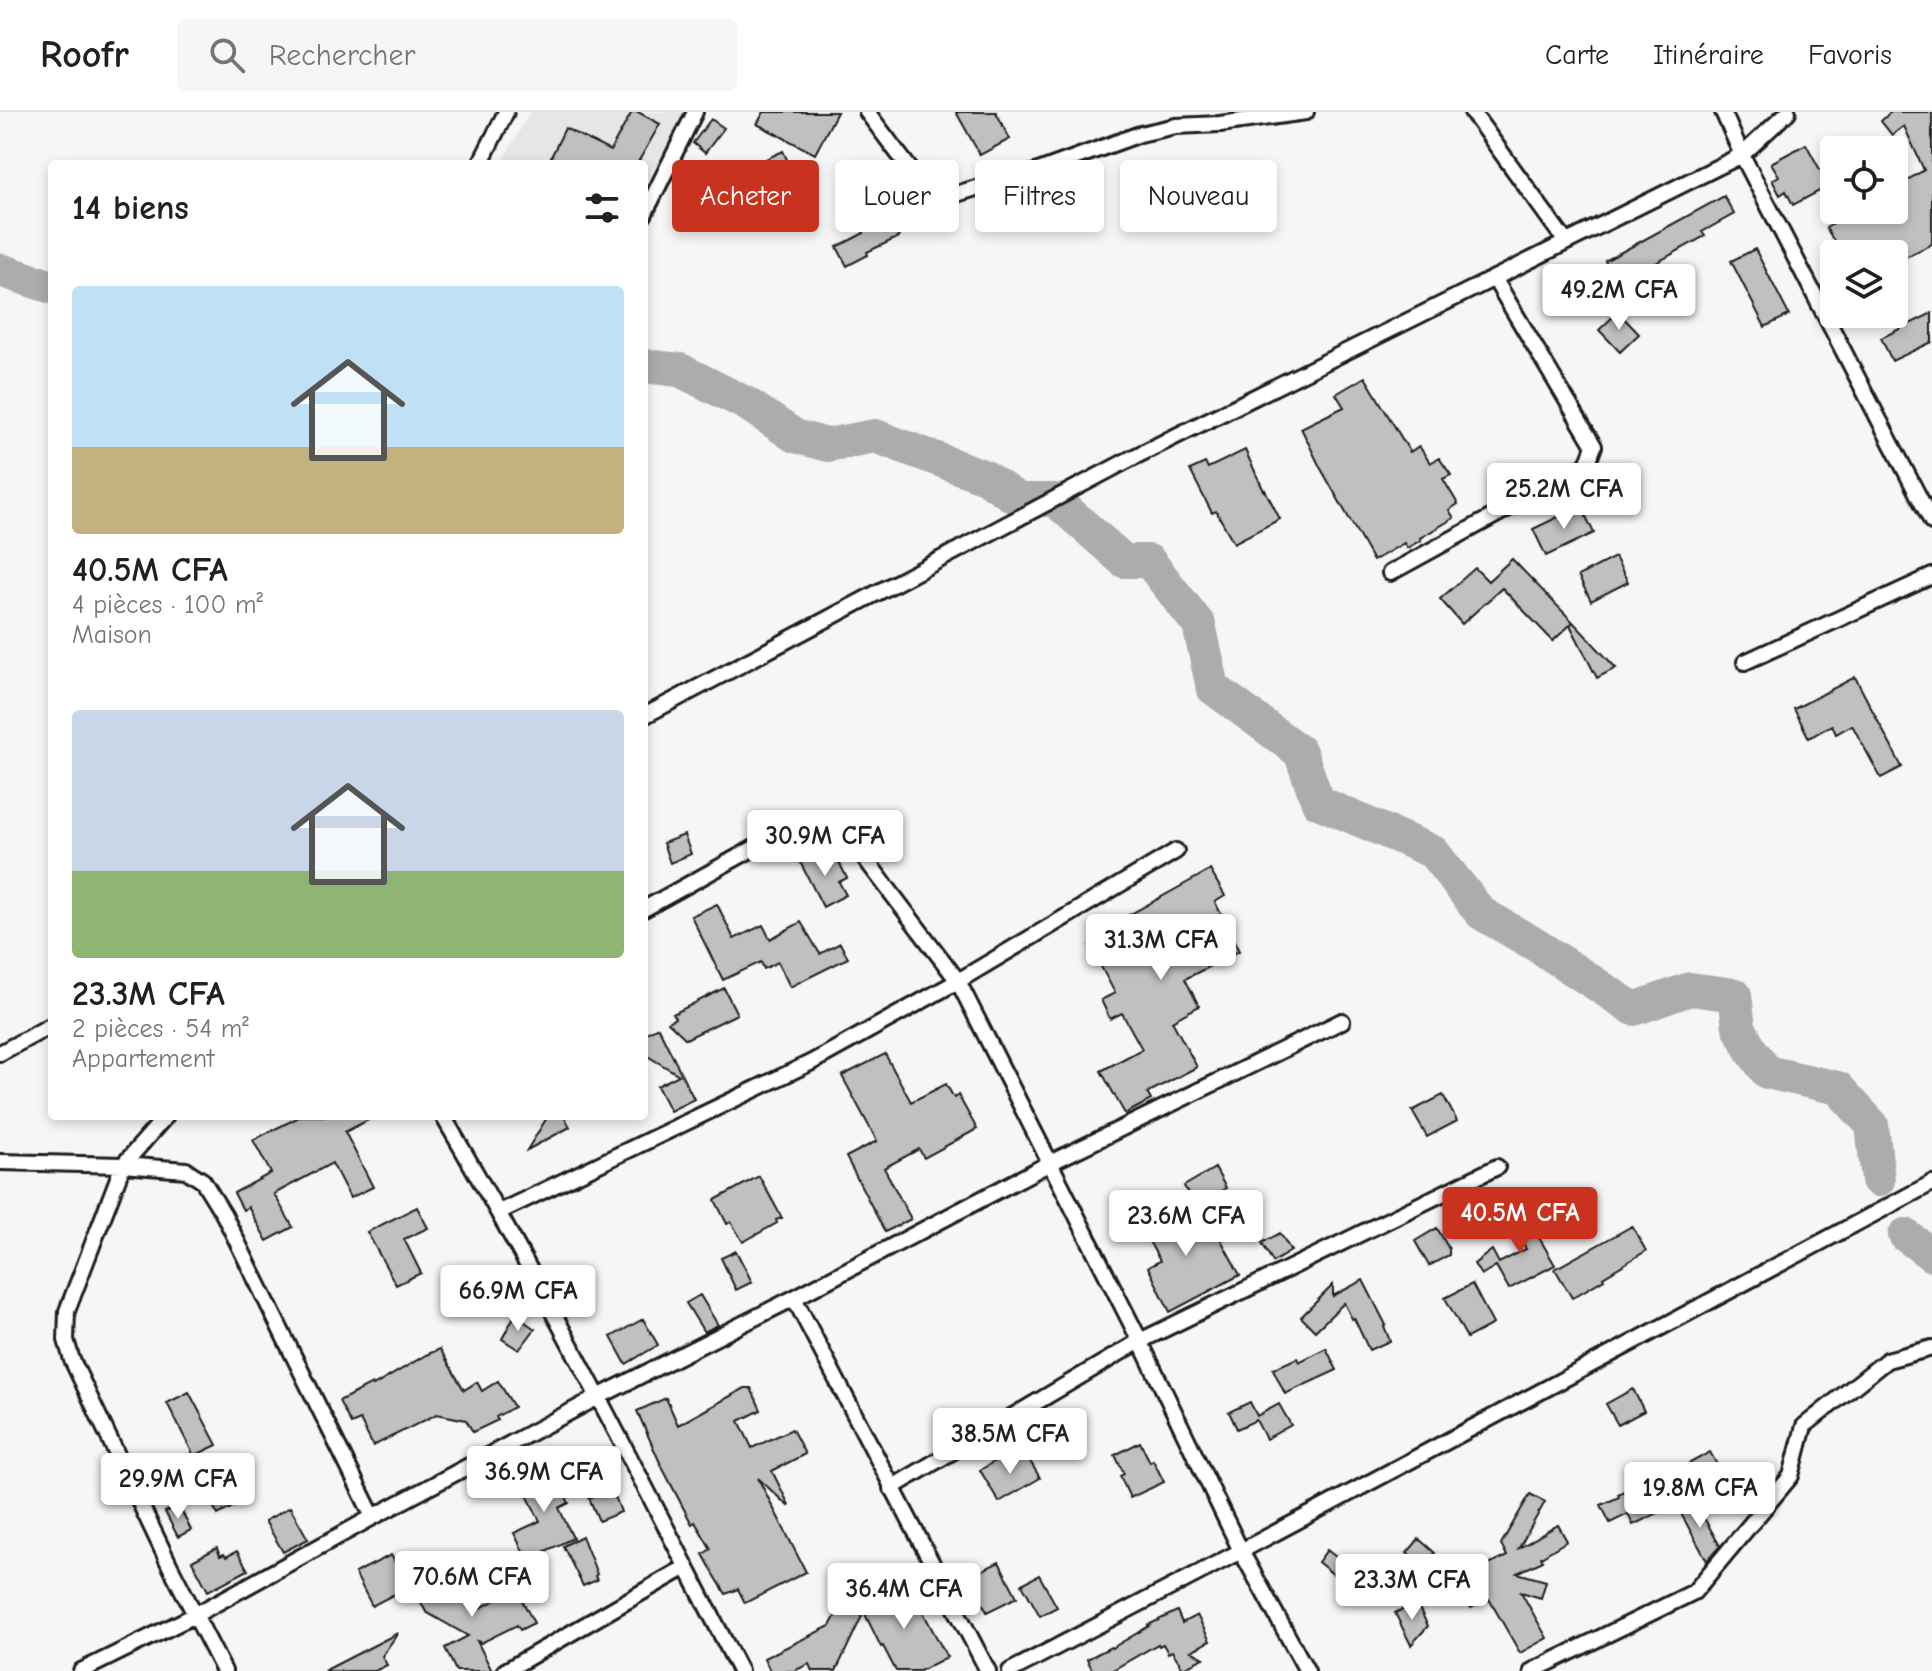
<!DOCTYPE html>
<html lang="fr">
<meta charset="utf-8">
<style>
body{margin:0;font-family:"Comic Neue",sans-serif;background:#f6f6f6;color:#202124;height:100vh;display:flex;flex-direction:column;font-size:30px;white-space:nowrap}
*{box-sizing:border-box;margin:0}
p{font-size:26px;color:#757577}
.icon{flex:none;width:44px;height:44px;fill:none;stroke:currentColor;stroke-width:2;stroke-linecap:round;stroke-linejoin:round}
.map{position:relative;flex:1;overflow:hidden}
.panel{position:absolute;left:48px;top:48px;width:600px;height:960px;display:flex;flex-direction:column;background:#fff;border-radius:8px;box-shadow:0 4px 12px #0003}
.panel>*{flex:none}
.top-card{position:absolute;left:672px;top:48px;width:760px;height:72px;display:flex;gap:16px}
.fabs{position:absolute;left:1820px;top:24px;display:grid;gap:16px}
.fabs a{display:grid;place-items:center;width:88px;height:88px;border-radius:8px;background:#fff;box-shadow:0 4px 12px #0003;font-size:40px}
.price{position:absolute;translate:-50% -68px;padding:0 18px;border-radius:8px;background:#fff;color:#222;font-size:26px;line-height:52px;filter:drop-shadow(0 2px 4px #0008)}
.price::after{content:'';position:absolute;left:50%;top:48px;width:24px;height:18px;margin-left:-12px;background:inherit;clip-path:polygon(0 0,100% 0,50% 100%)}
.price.on{background:#c8321e;color:#fff}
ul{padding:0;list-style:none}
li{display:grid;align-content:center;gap:16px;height:424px;padding:0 24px}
li span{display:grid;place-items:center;height:248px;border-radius:8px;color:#555}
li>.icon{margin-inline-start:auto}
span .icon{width:144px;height:144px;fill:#fffc;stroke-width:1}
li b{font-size:34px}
h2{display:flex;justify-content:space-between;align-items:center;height:96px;padding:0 24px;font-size:34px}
.pill{padding:0 28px;border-radius:8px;background:#fff;box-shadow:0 4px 12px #0003;font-size:28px;line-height:72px}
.pill.on{background:#c8321e;color:#fff}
header{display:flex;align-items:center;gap:48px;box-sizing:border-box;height:112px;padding:0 40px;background:#fff;border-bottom:2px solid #e0e0e0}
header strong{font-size:38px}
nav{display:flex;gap:44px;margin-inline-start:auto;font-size:28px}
.search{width:560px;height:72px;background:#f6f6f6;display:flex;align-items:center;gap:20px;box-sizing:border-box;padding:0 28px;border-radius:8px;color:#757577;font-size:30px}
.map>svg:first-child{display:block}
.built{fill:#e6e6e6}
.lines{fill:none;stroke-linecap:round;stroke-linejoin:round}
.river{stroke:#acacac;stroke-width:34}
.building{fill:#c0c0c0;stroke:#1c1c1c;stroke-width:2}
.minor-casing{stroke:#1c1c1c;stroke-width:20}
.minor{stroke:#fff;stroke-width:14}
</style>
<header>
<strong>Roofr</strong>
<div class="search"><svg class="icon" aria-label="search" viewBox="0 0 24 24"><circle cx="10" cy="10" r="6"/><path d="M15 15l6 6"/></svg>Rechercher</div>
<nav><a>Carte</a><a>Itinéraire</a><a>Favoris</a></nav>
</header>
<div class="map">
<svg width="1932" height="1559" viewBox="0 0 1932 1559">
<rect width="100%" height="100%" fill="#f6f6f6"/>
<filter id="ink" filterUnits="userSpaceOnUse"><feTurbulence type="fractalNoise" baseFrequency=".0125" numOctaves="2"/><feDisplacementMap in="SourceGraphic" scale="16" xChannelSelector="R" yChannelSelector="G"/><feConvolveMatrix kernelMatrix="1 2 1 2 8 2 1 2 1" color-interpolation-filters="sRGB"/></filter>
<g filter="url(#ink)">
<path class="built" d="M530,0H689L644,73V52H501Z"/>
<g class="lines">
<path class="river" d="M0,158L52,175
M644,254L680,258L747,292L795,324L827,333L875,324L985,365L1019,388H1055L1124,449H1149L1199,513L1213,576L1300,640L1318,690L1433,740L1481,801L1536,833L1634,897L1690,877L1735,883L1739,915L1751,938L1767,960L1838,976L1872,1013L1878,1068
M1905,1123L1932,1143"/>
</g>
<path class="building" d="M632,0H638L660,12L637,52H564L551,45L565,16L610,39Z
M764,0H837L815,42L757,12Z
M956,0H996L1010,27L980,43Z
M1891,0H1932V132L1894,151V142H1842L1826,116L1856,98H1894V76L1924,58L1904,14L1892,23L1881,9Z
M711,7L724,16L705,41L693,31Z
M1806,32L1829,74L1793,93L1786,79L1780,83L1772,68L1779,64L1771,51Z
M783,39L791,56L753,75L744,57Z
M881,77L895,105L890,108L899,125L867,140L868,143L847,154L837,135L864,121L850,92Z
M1724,84L1734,102L1702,120L1705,124L1618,172L1605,149Z
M1755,137L1789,203L1765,215L1731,149Z
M1618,200L1639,222L1620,240L1599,218Z
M1932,201V230L1892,249L1881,226Z
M1365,265L1410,340L1419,334L1430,351L1439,346L1451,363L1443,367L1458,392L1449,398L1454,406L1420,426L1421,428L1407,436L1404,431L1373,449L1320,355L1301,316L1344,295L1336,282Z
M1245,338L1264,379L1265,378L1280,407L1234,431L1216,399L1212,401L1190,358L1205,351L1208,356Z
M1581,394L1594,421L1546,444L1533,417Z
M1615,445L1628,470L1591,489L1578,464Z
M1512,447L1573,510L1570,513L1573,510L1616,556L1597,566L1570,513L1553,529L1502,476L1462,512L1440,487L1475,456L1488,469Z
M1855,565L1902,655L1881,666L1852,613L1836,622L1832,613L1809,626L1794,597Z
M684,723L691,742L670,751L663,731Z
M822,739L829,752L838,748L847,766L839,770L846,783L823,795L800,750Z
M1210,758L1225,784L1215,790L1239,839L1185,867L1199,894L1172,909L1197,955L1147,981L1151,988L1125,1002L1101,959L1142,937L1122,901L1110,907L1101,888L1115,881L1090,834L1126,815L1122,807Z
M717,792L734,827L763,813L770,827L801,810L820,842L840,831L848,846L790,875L778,850L764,857L761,850L723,868L691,804Z
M724,876L737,902L686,927L668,910L675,906L673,902Z
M658,915L694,987L670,999L657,974L679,963L644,942V922Z
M885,942L911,990L946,972L954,986L958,983L977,1017L924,1046L919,1037L884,1056L911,1107L885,1120L846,1045L877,1029L842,964Z
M1443,983L1457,1009L1427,1025L1412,999Z
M301,1004H376L345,1020L373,1075L350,1086L332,1051L274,1082L293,1115L267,1129L248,1095L243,1098L234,1081L271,1061L253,1028Z
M548,1004H564L570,1015L527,1038Z
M1215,1056L1226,1076L1195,1094L1184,1074Z
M759,1064L782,1106L776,1108L777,1111L743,1130L731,1110L727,1112L715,1088Z
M1161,1091L1177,1122L1208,1104L1240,1163L1170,1200L1148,1155L1160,1149L1135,1104Z
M417,1095L428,1116L404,1127L421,1161L396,1173L367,1120Z
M1522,1096L1555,1153L1509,1177L1496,1154L1481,1163L1474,1152L1492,1138L1499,1151L1526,1137L1509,1103Z
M1632,1114L1646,1139L1603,1165L1604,1167L1572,1186L1555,1157Z
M1437,1116L1449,1137V1143L1429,1154L1415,1129Z
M1280,1121L1291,1139L1273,1150L1262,1131Z
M736,1139L752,1170L736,1178L721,1146Z
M1363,1168L1386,1213L1384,1214L1390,1229L1369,1238L1354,1206L1352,1207L1344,1191L1315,1219L1301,1205L1333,1173V1184Z
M1472,1172L1493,1212L1467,1226L1445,1186Z
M700,1183L718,1213L704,1220L686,1191Z
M515,1203L535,1217L519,1238L502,1227Z
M643,1207L658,1233L626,1252L611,1225Z
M1326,1236L1337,1258L1285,1282L1273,1257L1297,1246L1299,1250Z
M440,1237L464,1278L477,1270L482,1279L498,1269L514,1295L496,1305L498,1308L473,1320L466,1308L437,1302L373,1334L360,1308L351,1312L339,1289L372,1272L373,1274L426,1243Z
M745,1276H751L761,1298L739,1309L752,1336L792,1317L805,1342L772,1359L789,1393L788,1394L758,1366L806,1460L745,1491L738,1477L726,1482L715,1464L703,1442L711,1437L695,1410L692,1412L687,1403L661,1353L637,1299L666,1286L678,1313Z
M1633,1277L1644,1299L1618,1313L1606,1292Z
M189,1280L217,1333L194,1344L167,1291Z
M1250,1290L1257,1304L1279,1292L1291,1313L1266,1327L1256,1308L1237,1317L1229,1300Z
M1140,1330L1150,1350L1153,1348L1164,1370L1130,1386L1120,1364L1124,1362L1115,1343Z
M1024,1339L1040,1366L999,1390L980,1358L999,1347L1002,1351Z
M1710,1340L1725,1367L1696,1383L1681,1356Z
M550,1352L569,1391L559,1396L573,1426L527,1448L514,1421L540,1409L519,1367Z
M237,1363L249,1386L218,1403L205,1380Z
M1650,1366L1666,1397L1633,1413L1628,1402L1610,1411L1601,1393L1619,1385L1618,1382Z
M612,1377L621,1400L599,1409L589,1386Z
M1530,1382L1545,1390L1519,1436L1558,1413L1567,1429L1541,1445L1543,1449L1517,1461L1546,1469L1541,1486L1521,1480L1547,1526L1520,1541L1489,1487L1471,1496L1457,1469L1507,1444L1501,1432Z
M1695,1390L1720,1434L1707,1449L1679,1398Z
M179,1394L191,1418L178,1425L165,1400Z
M290,1395L308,1427L283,1440L265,1409Z
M582,1424L597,1462L595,1464L597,1468L583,1474L563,1434Z
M1419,1427L1435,1441L1423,1454L1407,1441Z
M217,1436L220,1444L224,1442L226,1445L237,1439L248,1458L208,1479L192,1449Z
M1327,1438L1354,1459L1344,1471L1318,1450Z
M391,1443L408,1475L372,1494L355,1461Z
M999,1450L1017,1485L987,1500L969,1465Z
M454,1458L475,1499L503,1484L501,1480L514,1473L534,1511L520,1518L517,1513L481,1531L477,1529L492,1559H456L445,1536L468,1524L426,1500L415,1479Z
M1039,1463L1057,1495L1040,1504L1022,1472Z
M908,1472L947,1545L920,1559H896L883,1534L881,1535L862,1496Z
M854,1484L862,1504L836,1559H812L809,1552L794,1559H770L764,1546L830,1514L836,1503L831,1493Z
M1416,1490L1428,1514L1411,1533L1395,1501Z
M1177,1499L1182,1511L1197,1503L1210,1529L1191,1539L1204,1546L1183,1556L1172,1539L1168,1541L1163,1532L1159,1534L1158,1532L1111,1559H1093L1087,1547L1111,1535L1112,1536L1149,1514L1148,1513Z
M398,1521L382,1544L387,1553L375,1559H324Z"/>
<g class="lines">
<defs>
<path id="minor" d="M867,0L934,89L992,71L1030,62L1140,22L1176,14L1220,12L1306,0
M1472,0L1566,130
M1723,0L1742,43L1932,410
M480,52L506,0
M644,103L695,0
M1390,461L1587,353L1594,334L1494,166
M1745,550L1932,464
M644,604L1132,346L1742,43L1788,0
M644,797L774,725L842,716L958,869L1140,1229L1241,1439L1307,1559
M0,941L52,913
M443,1004C549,1185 644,1373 740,1559
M0,1050L123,1053L166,1004
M499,1100L812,950L958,869L1176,739
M794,1186L988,1559
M891,1376L1140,1229L1497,1055
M81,1559L195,1503L373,1405L598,1285L794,1186L1050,1051L1342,909
M224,1559L170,1454L72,1248L66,1228L67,1199L123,1053L186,1058L203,1069L224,1103L373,1405
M505,1559L686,1455
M1010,1559L1241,1439L1932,1071
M1532,1559L1694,1480L1791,1364L1804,1314L1887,1248L1932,1236"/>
</defs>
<use href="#minor" class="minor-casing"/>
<use href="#minor" class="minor"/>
</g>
</g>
</svg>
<div class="fabs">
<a><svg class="icon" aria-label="locate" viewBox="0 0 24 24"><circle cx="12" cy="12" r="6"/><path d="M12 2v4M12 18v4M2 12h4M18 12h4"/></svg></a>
<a><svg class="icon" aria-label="layers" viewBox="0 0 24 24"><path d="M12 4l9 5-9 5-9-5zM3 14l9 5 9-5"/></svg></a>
</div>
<b class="price" style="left:1619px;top:220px">49.2M CFA</b>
<b class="price" style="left:1564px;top:419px">25.2M CFA</b>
<b class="price" style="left:825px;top:766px">30.9M CFA</b>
<b class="price" style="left:1161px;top:870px">31.3M CFA</b>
<b class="price on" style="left:1520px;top:1143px">40.5M CFA</b>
<b class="price" style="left:1186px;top:1146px">23.6M CFA</b>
<b class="price" style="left:518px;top:1221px">66.9M CFA</b>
<b class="price" style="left:1010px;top:1364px">38.5M CFA</b>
<b class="price" style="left:544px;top:1402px">36.9M CFA</b>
<b class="price" style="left:178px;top:1409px">29.9M CFA</b>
<b class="price" style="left:1700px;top:1418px">19.8M CFA</b>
<b class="price" style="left:472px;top:1507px">70.6M CFA</b>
<b class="price" style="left:1412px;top:1510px">23.3M CFA</b>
<b class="price" style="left:904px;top:1519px">36.4M CFA</b>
<div class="top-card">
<a class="pill on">Acheter</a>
<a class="pill">Louer</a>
<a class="pill">Filtres</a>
<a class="pill">Nouveau</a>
</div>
<section class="panel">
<h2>14 biens<svg class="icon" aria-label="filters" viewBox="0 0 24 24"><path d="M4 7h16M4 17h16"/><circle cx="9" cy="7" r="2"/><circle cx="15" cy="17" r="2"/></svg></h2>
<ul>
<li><span style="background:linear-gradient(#bfe0f5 65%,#c2b280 0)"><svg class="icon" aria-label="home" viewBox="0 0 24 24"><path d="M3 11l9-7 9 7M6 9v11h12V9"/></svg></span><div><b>40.5M CFA</b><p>4 pièces · 100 m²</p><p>Maison</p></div></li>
<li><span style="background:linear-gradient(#c9d6e8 65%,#8fb573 0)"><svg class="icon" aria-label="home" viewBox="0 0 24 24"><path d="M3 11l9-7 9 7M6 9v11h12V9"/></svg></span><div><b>23.3M CFA</b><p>2 pièces · 54 m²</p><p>Appartement</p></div></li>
</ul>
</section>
</div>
